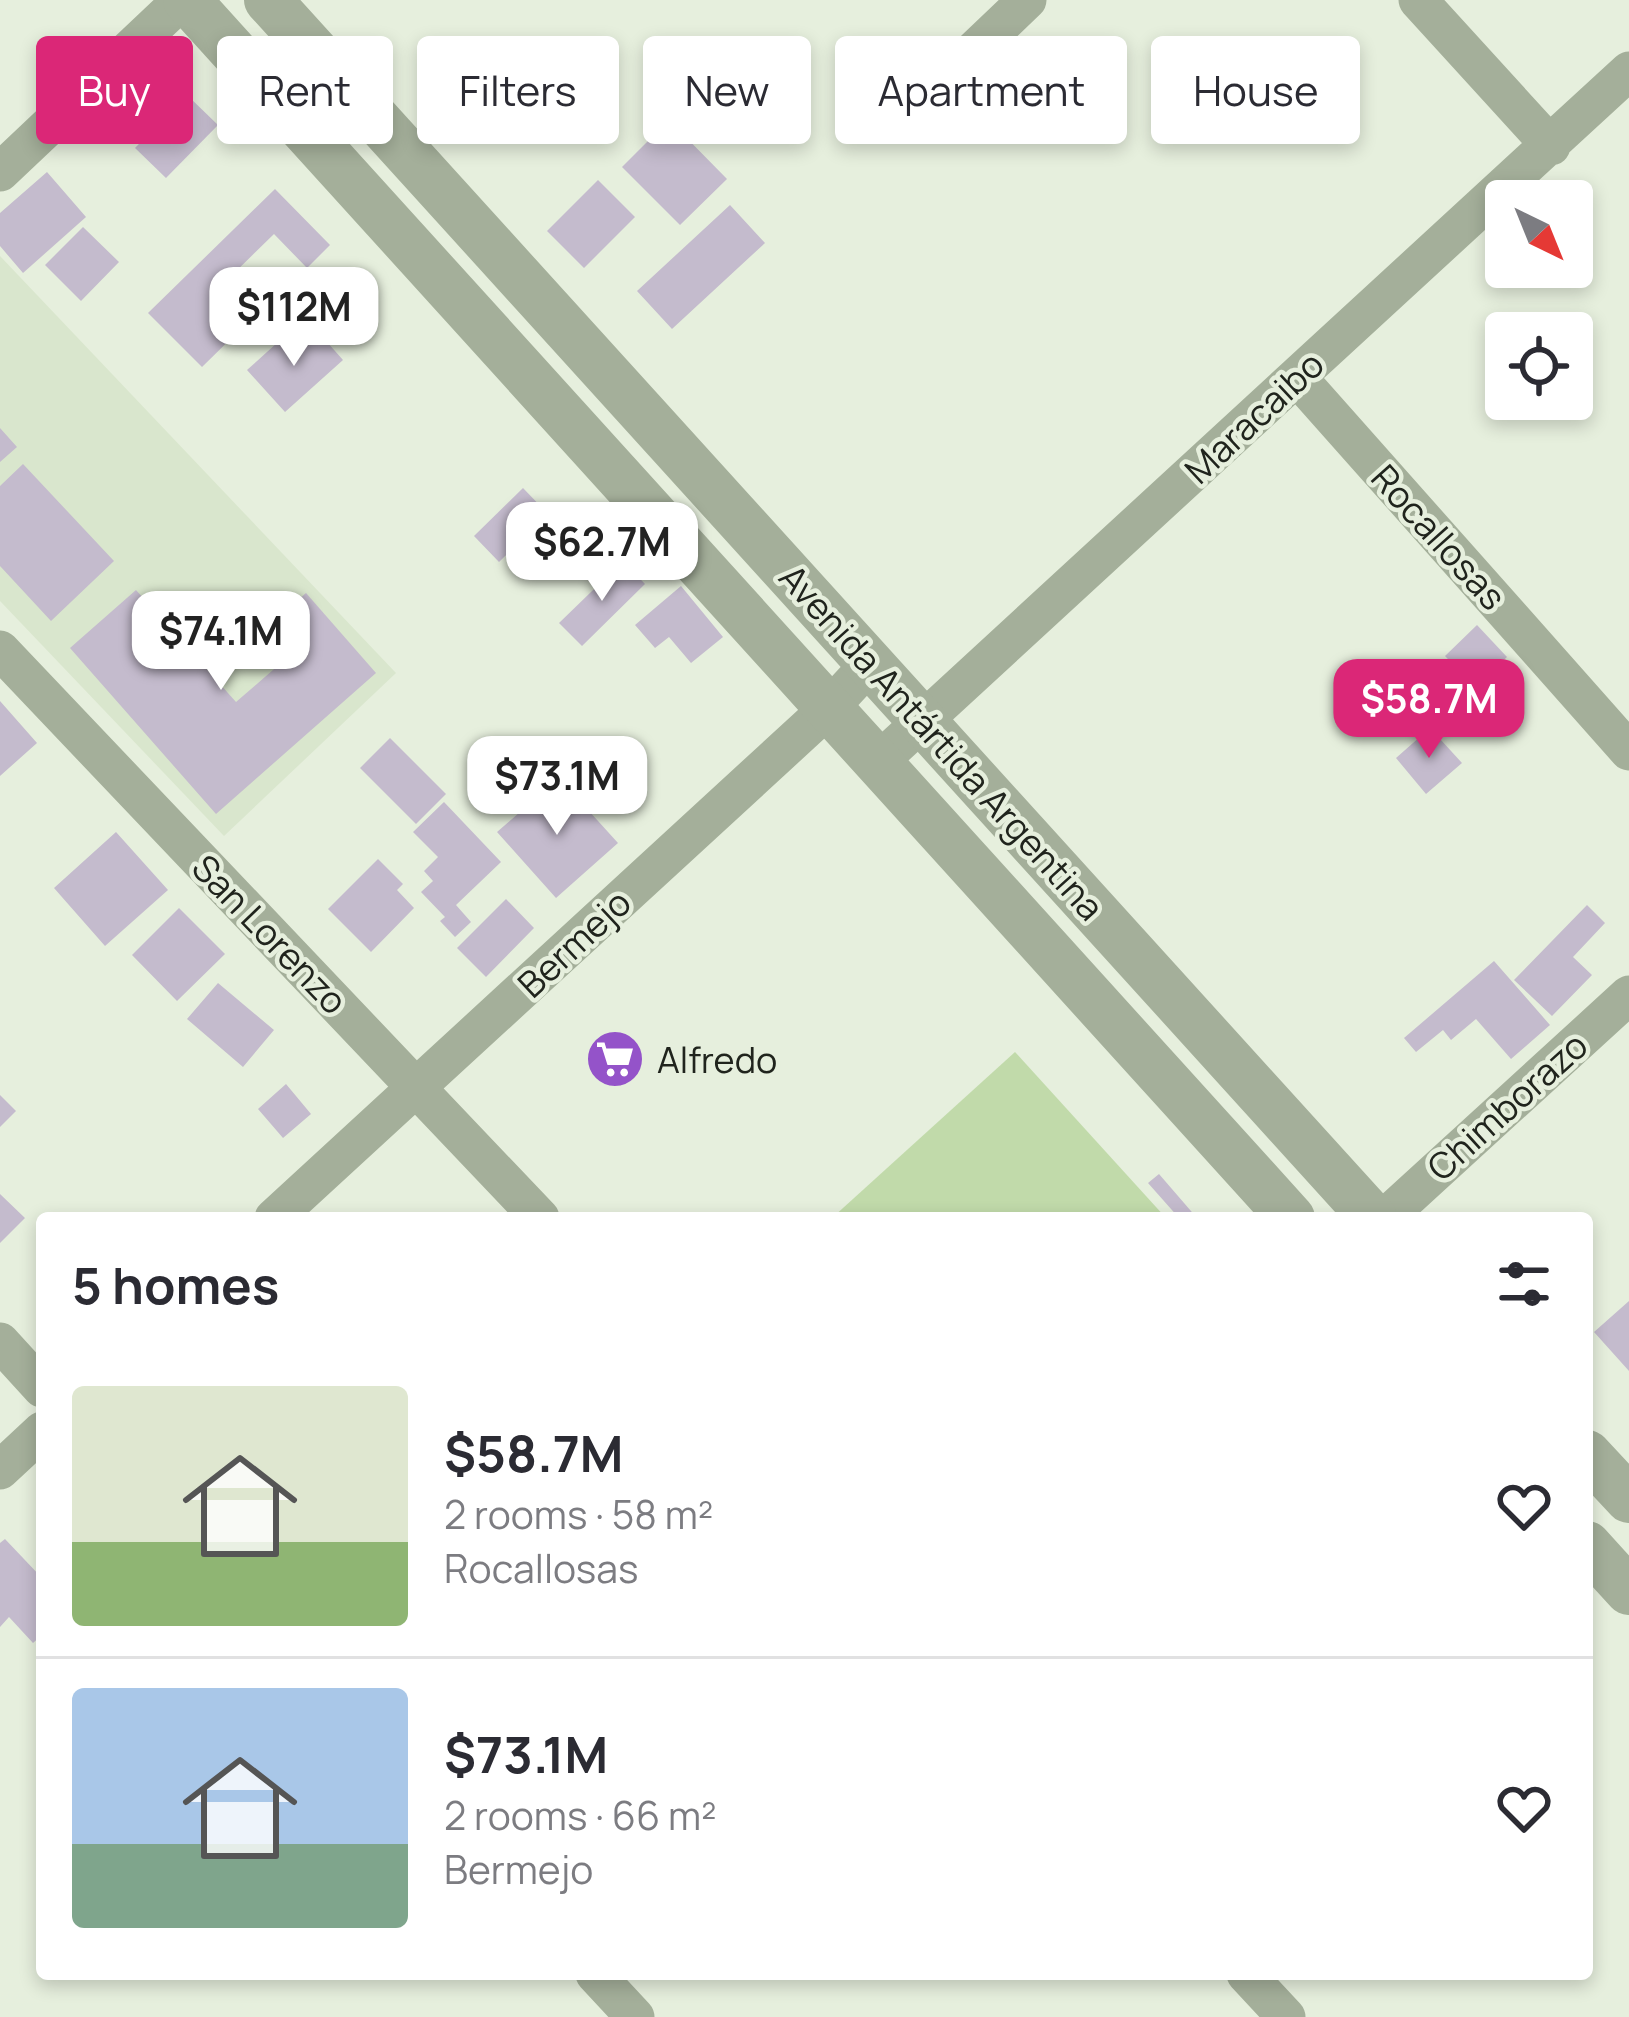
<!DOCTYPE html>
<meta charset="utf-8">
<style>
body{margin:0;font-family:Manrope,sans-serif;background:#f2f2f3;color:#2b2b33;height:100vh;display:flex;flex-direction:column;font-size:45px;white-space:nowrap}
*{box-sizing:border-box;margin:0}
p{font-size:39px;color:#7c7c81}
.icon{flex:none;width:66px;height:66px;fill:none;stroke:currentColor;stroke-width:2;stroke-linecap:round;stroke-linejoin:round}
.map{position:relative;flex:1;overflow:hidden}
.panel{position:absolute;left:36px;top:1212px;width:1557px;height:768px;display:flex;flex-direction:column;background:#fff;border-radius:12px;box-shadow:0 6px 18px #0003}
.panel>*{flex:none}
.top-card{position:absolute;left:36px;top:36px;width:1557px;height:108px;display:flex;gap:24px}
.needle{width:78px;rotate:137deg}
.buttons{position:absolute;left:1485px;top:180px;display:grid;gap:24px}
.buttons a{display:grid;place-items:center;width:108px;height:108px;border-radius:12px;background:#fff;box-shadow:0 6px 18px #0003;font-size:60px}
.price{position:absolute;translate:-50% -102px;padding:0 27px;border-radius:24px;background:#fff;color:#222;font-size:39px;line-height:78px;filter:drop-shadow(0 3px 6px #0008)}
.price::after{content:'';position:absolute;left:50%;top:72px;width:36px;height:27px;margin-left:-18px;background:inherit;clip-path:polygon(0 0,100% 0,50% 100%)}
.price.active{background:#db2777;color:#fff}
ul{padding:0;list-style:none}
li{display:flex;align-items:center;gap:36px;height:300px;padding:0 36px}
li+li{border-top:3px solid #e1e1e2}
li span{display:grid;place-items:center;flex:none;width:336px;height:240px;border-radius:12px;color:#555}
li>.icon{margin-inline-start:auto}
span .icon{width:144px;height:144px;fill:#fffc;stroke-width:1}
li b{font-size:51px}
h2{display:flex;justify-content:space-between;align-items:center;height:144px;padding:0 36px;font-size:51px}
.pill{padding:0 42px;border-radius:12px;background:#fff;box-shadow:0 6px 18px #0003;font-size:42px;line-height:108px}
.pill.active{background:#db2777;color:#fff}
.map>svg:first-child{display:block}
.built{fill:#d9e6cd}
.green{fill:#c1daaa}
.building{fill:#c4bbcd}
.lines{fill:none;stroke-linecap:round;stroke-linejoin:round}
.minor{stroke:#a4af9a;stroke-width:39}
.tertiary{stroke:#a4af9a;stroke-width:48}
.labels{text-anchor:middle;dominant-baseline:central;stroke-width:9;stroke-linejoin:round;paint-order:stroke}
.street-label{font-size:36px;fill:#20241d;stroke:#e6efdd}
.poi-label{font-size:36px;fill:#20241d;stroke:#e6efdd;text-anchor:start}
</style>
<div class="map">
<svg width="1629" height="2017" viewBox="0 0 1629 2017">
<rect width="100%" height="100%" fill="#e6efdd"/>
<path class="built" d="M0,256L396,673L224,836L0,601Z"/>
<path class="green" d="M1015,1052L1166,1218H832Z"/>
<path class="building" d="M187,95L218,125L166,178L135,148Z
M669,120L727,179L680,225L622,167Z
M47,172L86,217L23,273L0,246V213Z
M598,180L635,217L584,268L547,231Z
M275,189L330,245L307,268L274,234L227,280L258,312L202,367L148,313Z
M730,205L765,243L672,329L637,291Z
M83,227L119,262L81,301L45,265Z
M288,333L302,348L319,333L343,360L285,412L247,370Z
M0,428L17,447L0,462Z
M23,464L114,561L51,621L0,566V486Z
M523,488L548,514L499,562L474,536Z
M623,561L645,584L582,646L559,623Z
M681,586L723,637L691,663L669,637L655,648L635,625Z
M136,590L236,702L296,650L272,623L306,593L376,673L216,814L70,648Z
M1477,625L1507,657L1475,687L1445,656Z
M0,701L37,743L0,776Z
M1430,728L1462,763L1426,794L1396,758Z
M390,738L446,794L416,824L360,768Z
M559,778L618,843L556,898L497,832Z
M444,802L501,862L456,905L471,922L455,937L440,921L445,917L421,892L433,881L424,871L438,857L413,832Z
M116,832L168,890L105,946L54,888Z
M378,859L403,884L397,890L414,908L371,952L328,909Z
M506,899L534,928L486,977L457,948Z
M1587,905L1605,923L1573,957L1592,975L1552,1016L1514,980Z
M179,908L225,954L177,1001L132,955Z
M1494,961L1550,1025L1511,1059L1476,1019L1451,1040L1443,1030L1416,1052L1404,1038Z
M218,983L274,1030L243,1067L187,1019Z
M286,1084L311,1114L283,1138L258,1109Z
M0,1095L16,1111L0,1127Z
M1159,1174L1197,1218H1179L1148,1183Z
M0,1194L25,1218L0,1243Z
M1629,1301V1371L1594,1332Z
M5,1539L42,1578V1635L33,1643L9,1617L0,1627V1543Z"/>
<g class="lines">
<path class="minor" d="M1418,0L1551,146
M902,119L1027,0
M0,172L182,0
M1297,377L1629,751
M0,650L540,1218
M878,762L1629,71
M274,1218L830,707L870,664
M1385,1218L1629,995
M0,1342L42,1388
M0,1470L42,1431
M595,1974L635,2017
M1246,1974L1286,2017"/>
<path class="tertiary" d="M187,0L1291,1218
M268,0L1373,1218
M1587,1454L1629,1499
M1587,1545L1629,1591"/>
</g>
<defs>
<symbol id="supermarket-disc" viewBox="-11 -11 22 22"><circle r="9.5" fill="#9453c9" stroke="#e6efdd"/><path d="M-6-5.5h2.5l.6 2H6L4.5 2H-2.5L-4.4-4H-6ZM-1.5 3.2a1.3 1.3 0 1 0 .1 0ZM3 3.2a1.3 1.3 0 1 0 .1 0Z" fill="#fff"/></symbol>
</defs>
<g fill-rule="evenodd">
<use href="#supermarket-disc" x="582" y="1026" width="66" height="66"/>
</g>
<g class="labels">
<g class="street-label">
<text transform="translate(1254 417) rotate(-43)">Maracaibo</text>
<text transform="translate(1439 537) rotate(48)">Rocallosas</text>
<text transform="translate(942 742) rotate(48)">Avenida Antártida Argentina</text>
<text transform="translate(270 934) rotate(46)">San Lorenzo</text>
<text transform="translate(574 943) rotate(-43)">Bermejo</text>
<text transform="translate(1507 1106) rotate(-42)">Chimborazo</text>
</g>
<g class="poi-label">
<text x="657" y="1059">Alfredo</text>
</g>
</g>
</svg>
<div class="buttons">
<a><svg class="needle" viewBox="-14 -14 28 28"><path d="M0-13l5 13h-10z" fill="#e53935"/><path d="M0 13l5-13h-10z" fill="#7c7c81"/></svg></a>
<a><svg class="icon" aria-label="locate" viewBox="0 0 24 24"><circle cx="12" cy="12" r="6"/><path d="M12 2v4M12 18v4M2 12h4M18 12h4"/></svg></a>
</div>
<b class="price" style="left:294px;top:369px">$112M</b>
<b class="price" style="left:602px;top:604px">$62.7M</b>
<b class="price" style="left:221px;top:693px">$74.1M</b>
<b class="price active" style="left:1429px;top:761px">$58.7M</b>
<b class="price" style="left:557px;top:838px">$73.1M</b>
<div class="top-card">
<a class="pill active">Buy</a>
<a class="pill">Rent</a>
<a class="pill">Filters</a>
<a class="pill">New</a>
<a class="pill">Apartment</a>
<a class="pill">House</a>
</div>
<section class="panel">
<h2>5 homes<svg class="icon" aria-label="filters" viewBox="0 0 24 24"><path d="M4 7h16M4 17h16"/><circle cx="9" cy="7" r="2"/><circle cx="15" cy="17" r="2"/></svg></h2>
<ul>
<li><span style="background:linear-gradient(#dfe7d0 65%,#8fb573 0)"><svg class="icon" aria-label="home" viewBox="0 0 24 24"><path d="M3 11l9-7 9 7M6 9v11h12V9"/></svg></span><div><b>$58.7M</b><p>2 rooms · 58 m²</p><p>Rocallosas</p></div><svg class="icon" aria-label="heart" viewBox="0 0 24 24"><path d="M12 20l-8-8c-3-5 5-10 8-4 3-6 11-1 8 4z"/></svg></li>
<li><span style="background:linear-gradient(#a9c7e8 65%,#7fa58c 0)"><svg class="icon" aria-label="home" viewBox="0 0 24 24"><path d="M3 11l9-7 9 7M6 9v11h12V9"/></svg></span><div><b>$73.1M</b><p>2 rooms · 66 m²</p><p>Bermejo</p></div><svg class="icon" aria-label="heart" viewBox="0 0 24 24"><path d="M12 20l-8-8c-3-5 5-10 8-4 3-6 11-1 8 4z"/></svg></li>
</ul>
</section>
</div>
